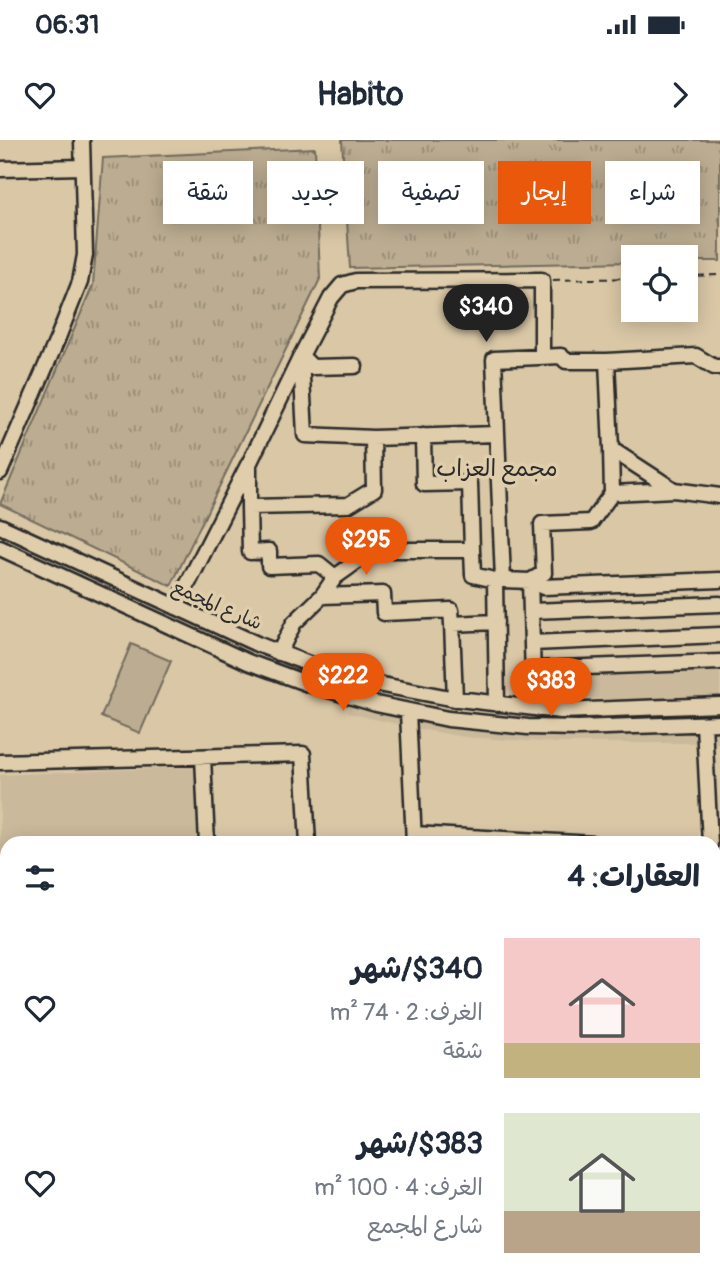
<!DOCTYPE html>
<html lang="ar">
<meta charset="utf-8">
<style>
body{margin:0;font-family:Pangolin,"Playpen Sans Arabic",sans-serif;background:#f2f2f3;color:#1f2937;direction:rtl;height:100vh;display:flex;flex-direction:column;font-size:26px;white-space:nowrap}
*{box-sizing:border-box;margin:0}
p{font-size:23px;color:#747a83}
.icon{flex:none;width:38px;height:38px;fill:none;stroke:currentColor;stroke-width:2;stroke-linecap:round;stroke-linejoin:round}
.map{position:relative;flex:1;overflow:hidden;direction:ltr}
.sheet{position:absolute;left:0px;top:696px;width:721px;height:450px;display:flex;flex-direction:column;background:#fff;border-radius:21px 21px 0 0;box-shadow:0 4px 18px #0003;direction:rtl}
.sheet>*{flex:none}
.guide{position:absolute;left:21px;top:21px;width:679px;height:63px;direction:rtl;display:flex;gap:14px}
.buttons{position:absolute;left:621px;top:105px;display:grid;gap:14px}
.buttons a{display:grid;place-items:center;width:77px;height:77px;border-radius:0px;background:#fff;box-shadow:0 4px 18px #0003;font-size:35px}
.price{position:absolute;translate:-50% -60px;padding:0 16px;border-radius:24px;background:#ea580c;color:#fff;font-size:23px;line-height:46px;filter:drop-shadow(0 2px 4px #0008)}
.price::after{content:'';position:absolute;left:50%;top:42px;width:21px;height:16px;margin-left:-10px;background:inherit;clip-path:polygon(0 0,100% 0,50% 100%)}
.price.active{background:#222;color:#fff}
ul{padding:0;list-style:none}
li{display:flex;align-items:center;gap:21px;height:175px;padding:0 21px}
li span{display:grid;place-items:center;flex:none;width:196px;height:140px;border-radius:0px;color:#555}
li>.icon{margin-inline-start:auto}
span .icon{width:84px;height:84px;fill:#fffc;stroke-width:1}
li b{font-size:30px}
h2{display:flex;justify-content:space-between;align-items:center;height:84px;padding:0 21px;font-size:30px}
.tag{padding:0 24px;border-radius:0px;background:#fff;box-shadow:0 4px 18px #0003;font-size:24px;line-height:63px}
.tag.active{background:#ea580c;color:#fff}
.status{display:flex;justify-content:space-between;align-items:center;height:49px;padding:0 35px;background:#fff;direction:ltr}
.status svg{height:19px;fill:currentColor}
header{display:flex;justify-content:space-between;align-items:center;height:91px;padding:0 21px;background:#fff;font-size:32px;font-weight:700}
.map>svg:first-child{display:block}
.built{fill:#cab99b}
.grass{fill:url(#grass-tufts);stroke:#746c5e;stroke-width:2}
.garden{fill:#bcad92;stroke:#746c5e;stroke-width:2}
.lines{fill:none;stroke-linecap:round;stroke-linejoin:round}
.minor-casing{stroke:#2b2b2b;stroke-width:19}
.path{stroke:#2b2b2b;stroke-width:2;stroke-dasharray:7 5;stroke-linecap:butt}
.minor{stroke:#e0cdab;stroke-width:14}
.labels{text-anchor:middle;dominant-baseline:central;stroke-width:7;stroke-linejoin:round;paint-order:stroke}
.street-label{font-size:19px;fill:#2b2b2b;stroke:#e0cdab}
.quarter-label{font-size:23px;fill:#2b2b2b;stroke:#e0cdab}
</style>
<div class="status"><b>06:31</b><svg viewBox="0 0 49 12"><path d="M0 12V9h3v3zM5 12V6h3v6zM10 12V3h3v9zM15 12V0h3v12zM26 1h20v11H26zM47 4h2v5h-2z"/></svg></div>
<header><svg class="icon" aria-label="forward" viewBox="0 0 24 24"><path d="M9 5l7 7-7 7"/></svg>Habito<svg class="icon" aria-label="heart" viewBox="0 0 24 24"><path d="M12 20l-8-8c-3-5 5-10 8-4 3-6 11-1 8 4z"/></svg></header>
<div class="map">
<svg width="720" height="1146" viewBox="0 0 720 1146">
<defs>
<pattern id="grass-tufts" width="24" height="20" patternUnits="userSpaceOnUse" patternTransform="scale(1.75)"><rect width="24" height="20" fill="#bcad92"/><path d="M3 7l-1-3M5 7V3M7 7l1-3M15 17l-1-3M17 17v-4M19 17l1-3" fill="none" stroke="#998d77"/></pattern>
</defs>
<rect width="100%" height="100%" fill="#d9c7a6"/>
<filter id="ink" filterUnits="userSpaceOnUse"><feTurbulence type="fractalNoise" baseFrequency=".0143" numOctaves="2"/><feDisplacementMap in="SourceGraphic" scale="14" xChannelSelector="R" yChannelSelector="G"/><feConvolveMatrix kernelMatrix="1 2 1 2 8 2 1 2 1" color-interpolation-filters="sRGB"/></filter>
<g filter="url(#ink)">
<path class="built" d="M720,528V557L654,561L542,557L541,534Z
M353,550L400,560L480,574L562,578L658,577L720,574V603H558L465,597L414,588L348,573Z
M194,627L200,703L7,704V811H0V635Z"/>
<path class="grass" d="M342,0H720V121H686V117H634L633,122L350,128Z
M315,8L320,139L171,446L0,364L93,145L103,18Z"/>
<path class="garden" d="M131,504L171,521L140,593L101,577Z"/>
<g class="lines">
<defs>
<path id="minor" d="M0,29L82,27
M301,216L249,324V367L348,365L374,349L373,298L496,294
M301,217L305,295L373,298
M355,226L312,227L301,216L331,158L342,145L356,141L542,140V217
M720,227H714L696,216L607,221L611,309L674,350L720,356
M423,296L424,344L470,343L472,410
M611,309L612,353
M0,332L57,200L80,142L85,115L82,0
M249,367L250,412L269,411V426L319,424L335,437
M0,386L257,504L322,529L372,543L450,558L561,571L720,565
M0,408L248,522L311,545L376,564L448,579L528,587L578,588L720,583
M503,440L530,441L544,433L542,384L591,382L612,353L674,350
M322,456L335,437L373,410H472L473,435L495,440
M176,467L248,325
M531,471L720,464
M532,503L720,495
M279,513L294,483L322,456L383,454L384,473L451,470L452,484
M533,529L720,522
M455,559L452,484L496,482
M497,564L495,440H503L494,219L561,216L566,221H607
M534,568L530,441L543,447L720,440
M408,572L414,703
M704,584L710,704
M203,617L207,704
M0,622L303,614L308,704
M414,694L595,704
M0,813H7
M714,814L718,908
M0,922H7
M714,1006L720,1005
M0,1024L7,1023
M714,1101H720
M234,1139V1146
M332,1139V1146
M436,1139V1146
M539,1139V1146"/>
</defs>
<use href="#minor" class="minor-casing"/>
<path class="path" d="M686,136L720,135
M553,140L634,138"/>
<use href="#minor" class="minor"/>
</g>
</g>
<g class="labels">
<g class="street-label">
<text transform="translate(217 465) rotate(24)">شارع المجمع</text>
</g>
<g class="quarter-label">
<text x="497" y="328">مجمع العزاب</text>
</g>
</g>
</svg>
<div class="buttons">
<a><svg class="icon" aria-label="locate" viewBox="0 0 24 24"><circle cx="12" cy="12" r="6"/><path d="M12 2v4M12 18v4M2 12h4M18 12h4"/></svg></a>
</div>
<b class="price active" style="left:486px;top:204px">$340</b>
<b class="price" style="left:366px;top:437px">$295</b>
<b class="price" style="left:343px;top:573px">$222</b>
<b class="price" style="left:551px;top:578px">$383</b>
<div class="guide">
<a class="tag">شراء</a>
<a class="tag active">إيجار</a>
<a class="tag">تصفية</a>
<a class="tag">جديد</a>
<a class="tag">شقة</a>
</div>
<section class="sheet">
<h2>العقارات: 4<svg class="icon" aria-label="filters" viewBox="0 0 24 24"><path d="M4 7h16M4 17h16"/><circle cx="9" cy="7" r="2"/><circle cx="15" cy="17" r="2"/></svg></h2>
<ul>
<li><span style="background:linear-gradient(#f6c9c9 75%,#c2b280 0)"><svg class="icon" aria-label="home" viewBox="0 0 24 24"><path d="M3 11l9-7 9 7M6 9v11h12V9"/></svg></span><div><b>$340/شهر</b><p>الغرف: 2 · 74 m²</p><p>شقة</p></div><svg class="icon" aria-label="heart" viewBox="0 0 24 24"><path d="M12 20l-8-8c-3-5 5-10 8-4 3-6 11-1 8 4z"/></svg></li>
<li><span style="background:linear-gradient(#dfe7d0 70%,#b9a48a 0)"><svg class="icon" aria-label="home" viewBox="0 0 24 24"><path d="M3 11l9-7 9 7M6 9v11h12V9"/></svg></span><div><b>$383/شهر</b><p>الغرف: 4 · 100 m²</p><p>شارع المجمع</p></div><svg class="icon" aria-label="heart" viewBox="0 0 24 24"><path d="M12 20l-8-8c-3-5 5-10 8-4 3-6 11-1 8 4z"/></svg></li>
</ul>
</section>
</div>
